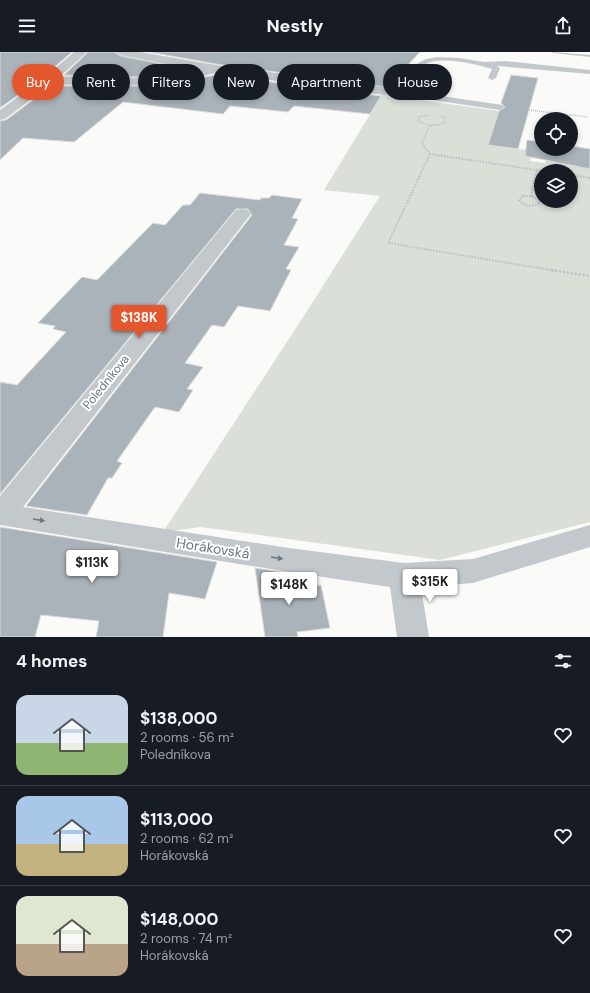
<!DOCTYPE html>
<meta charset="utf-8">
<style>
body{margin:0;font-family:"DM Sans",sans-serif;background:#20242c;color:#f1f3f6;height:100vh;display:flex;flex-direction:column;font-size:15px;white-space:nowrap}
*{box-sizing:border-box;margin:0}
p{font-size:13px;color:#9ea1a6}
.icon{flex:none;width:22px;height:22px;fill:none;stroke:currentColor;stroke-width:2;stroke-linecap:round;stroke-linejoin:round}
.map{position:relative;height:585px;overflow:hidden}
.details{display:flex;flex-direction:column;background:#171b24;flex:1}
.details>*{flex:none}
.guide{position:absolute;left:12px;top:12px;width:566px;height:36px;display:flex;gap:8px}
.controls{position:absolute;left:534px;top:60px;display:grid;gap:8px}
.controls a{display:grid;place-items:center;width:44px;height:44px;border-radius:50%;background:#171b24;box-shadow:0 2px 6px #0003;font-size:20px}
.price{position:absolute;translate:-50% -34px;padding:0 9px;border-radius:4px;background:#fff;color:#222;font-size:13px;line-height:26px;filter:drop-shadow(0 1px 2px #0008)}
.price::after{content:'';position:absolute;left:50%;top:24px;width:12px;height:9px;margin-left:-6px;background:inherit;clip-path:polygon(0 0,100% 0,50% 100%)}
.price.on{background:#e4572e;color:#fff}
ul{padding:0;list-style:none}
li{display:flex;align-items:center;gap:12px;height:100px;padding:0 16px}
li+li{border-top:1px solid #363941}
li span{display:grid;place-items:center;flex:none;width:112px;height:80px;border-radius:12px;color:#555}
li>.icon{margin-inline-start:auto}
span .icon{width:48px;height:48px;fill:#fffc;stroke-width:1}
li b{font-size:17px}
h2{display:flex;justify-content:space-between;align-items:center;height:48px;padding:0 16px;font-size:17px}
.tag{padding:0 14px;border-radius:18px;background:#171b24;box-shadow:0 2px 6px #0003;font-size:14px;line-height:36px}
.tag.on{background:#e4572e;color:#fff}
header{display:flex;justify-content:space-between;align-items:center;height:52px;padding:0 16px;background:#171b24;font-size:18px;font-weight:800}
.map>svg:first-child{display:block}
.green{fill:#dadfd7;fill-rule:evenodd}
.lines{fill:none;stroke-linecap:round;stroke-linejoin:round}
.stream{fill:#bbc7cb;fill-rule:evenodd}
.building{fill:#aab3b9;stroke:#dcdcda}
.path-far2{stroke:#bbbfc2;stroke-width:1.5;stroke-dasharray:1 1;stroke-linecap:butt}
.path-far1{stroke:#bbbfc2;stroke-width:2;stroke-dasharray:1.5 1.5;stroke-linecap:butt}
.path{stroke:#bbbfc2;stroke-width:2.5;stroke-dasharray:2 2;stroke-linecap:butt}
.service{fill:#c3c8cc;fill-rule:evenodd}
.minor{fill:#c3c8cc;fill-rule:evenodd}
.tertiary{fill:#c3c8cc;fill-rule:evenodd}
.oneway{fill:#6a7a87}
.labels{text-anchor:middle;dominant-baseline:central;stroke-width:4;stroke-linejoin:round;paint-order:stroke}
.street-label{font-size:12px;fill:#657683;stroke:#fff}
.near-street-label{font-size:14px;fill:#657683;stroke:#fff}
</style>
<header><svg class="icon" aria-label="menu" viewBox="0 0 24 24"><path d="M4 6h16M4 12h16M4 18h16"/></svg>Nestly<svg class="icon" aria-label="share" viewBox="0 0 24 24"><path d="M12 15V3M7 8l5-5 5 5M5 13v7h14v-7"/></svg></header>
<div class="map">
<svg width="590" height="585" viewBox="0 0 590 585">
<rect width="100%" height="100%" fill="#fafaf8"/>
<path class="green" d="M106,1L156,7L201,17C186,29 85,31 65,25L87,6ZM125,10L134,11L129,15L167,17L165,20L169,22L156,27L124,22L108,23L110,21H103V19L95,17C104,11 112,16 119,14C121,13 123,11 125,10Z
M383,41L413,45L412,47L500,59L488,93L533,99L530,109L545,111L547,107L590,117V470L440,508L201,475L172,479L165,477L309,256L380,144L324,138ZM541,119H571V149H541Z"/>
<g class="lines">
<path class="stream" d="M551,0L590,3V5L553,1Z"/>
</g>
<path class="building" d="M0,0H72L44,24L0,56Z
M88,0H114L121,4L192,18L143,25L64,23Z
M149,0H420L387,35L216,12Z
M215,23L381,44L370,62L294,54L288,60L230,54L223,62L123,50L74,90L23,86L0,108V69L6,68L52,34H151L191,28Z
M511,23L538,26L518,97L488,93L499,59L505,55L501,51Z
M527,88L541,90V97H571V94L590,97V117L525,104Z
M200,141L260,148L261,146H269L272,143L302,147L292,166L298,167L284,193L299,195L286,217L291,218L270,259L238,254L224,275L212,273L185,311L203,315L187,337L193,338L179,360L155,355L117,409L122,411L112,426H108L87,463L26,454L252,163L248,157H236L0,442V330L17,333L66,280L53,277L55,274L38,271L82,225L97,228L153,171L165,173L183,153H190Z
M0,475L217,510L205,547L169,541L163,585H96L99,569L41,563L35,585H0Z
M255,516L287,521L289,537L321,533L330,576L297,580L298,585H265Z"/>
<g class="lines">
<path class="path-far2" d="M529,58L588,65
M429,63L419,65L418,69C427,74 436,75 445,70V66L441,64
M425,95L422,91L430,73"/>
<path class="path-far1" d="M424,94L430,102L543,119
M430,102L388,191L557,219
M571,123L590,126
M523,144H531L539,148L540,151C533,155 524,155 519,148Z
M531,144L537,118"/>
<path class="path" d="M551,218L590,224"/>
<path class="service" d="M437,5L459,6L484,10L506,9L590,18V22L497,14L500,16L496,26L492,28L488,26L492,17C476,12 438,3 424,13C420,16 417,22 414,26L424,35L420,41L503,53L504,55L500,58L385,41L381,39L385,37L413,40L416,35L407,28L406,26L418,11L426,7Z"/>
<path class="minor" d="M115,0H140L216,13L385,35L391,39L385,43L215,21L191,27L151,33L110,34L49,32L43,28L49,24C99,26 150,31 199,18L121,3Z
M242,157L248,158L251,162L248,166L23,455L289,496L404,511L473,507L590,473V495L473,531L421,535L429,585H397L390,535L289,520L0,473V444L236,158Z"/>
<path class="tertiary" d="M74,0H87L53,31L5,67L0,68V58L45,25Z"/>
</g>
<defs><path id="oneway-solid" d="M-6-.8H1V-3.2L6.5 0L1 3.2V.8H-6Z"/></defs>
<g class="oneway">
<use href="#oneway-solid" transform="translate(39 468) rotate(9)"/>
<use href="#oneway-solid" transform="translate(277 506) rotate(9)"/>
</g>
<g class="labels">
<g class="street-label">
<text transform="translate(106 330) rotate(-51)">Poledníkova</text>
</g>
<g class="near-street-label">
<text transform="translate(213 496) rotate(9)">Horákovská</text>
</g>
</g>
</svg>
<div class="controls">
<a><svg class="icon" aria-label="locate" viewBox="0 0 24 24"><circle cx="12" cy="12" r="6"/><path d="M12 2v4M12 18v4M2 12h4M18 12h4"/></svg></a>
<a><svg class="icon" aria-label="layers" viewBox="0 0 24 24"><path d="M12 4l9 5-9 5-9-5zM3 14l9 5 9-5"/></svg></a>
</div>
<b class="price on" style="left:139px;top:287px">$138K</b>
<b class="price" style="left:92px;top:532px">$113K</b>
<b class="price" style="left:430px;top:551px">$315K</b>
<b class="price" style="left:289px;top:554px">$148K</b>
<div class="guide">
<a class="tag on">Buy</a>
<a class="tag">Rent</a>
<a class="tag">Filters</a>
<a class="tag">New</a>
<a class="tag">Apartment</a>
<a class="tag">House</a>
</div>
</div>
<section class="details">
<h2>4 homes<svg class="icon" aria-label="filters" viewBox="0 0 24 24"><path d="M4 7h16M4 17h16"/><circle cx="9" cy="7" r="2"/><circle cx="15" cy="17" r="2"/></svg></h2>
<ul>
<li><span style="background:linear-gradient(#c9d6e8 60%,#8fb573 0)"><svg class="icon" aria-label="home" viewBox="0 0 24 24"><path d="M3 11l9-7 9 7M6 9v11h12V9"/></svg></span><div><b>$138,000</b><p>2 rooms · 56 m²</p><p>Poledníkova</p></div><svg class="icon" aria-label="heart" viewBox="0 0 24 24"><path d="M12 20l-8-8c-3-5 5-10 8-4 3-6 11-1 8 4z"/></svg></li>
<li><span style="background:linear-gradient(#a9c7e8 60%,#c2b280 0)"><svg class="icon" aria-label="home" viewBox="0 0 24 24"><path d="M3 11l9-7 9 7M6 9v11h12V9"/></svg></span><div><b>$113,000</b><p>2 rooms · 62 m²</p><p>Horákovská</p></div><svg class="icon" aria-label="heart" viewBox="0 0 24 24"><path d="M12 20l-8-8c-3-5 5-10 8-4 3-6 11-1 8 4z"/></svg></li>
<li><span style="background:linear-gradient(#dfe7d0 60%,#b9a48a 0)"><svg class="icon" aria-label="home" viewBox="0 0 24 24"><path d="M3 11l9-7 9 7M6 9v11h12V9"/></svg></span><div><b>$148,000</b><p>2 rooms · 74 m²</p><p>Horákovská</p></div><svg class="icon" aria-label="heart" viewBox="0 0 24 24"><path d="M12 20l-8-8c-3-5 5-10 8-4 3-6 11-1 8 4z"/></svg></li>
</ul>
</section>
